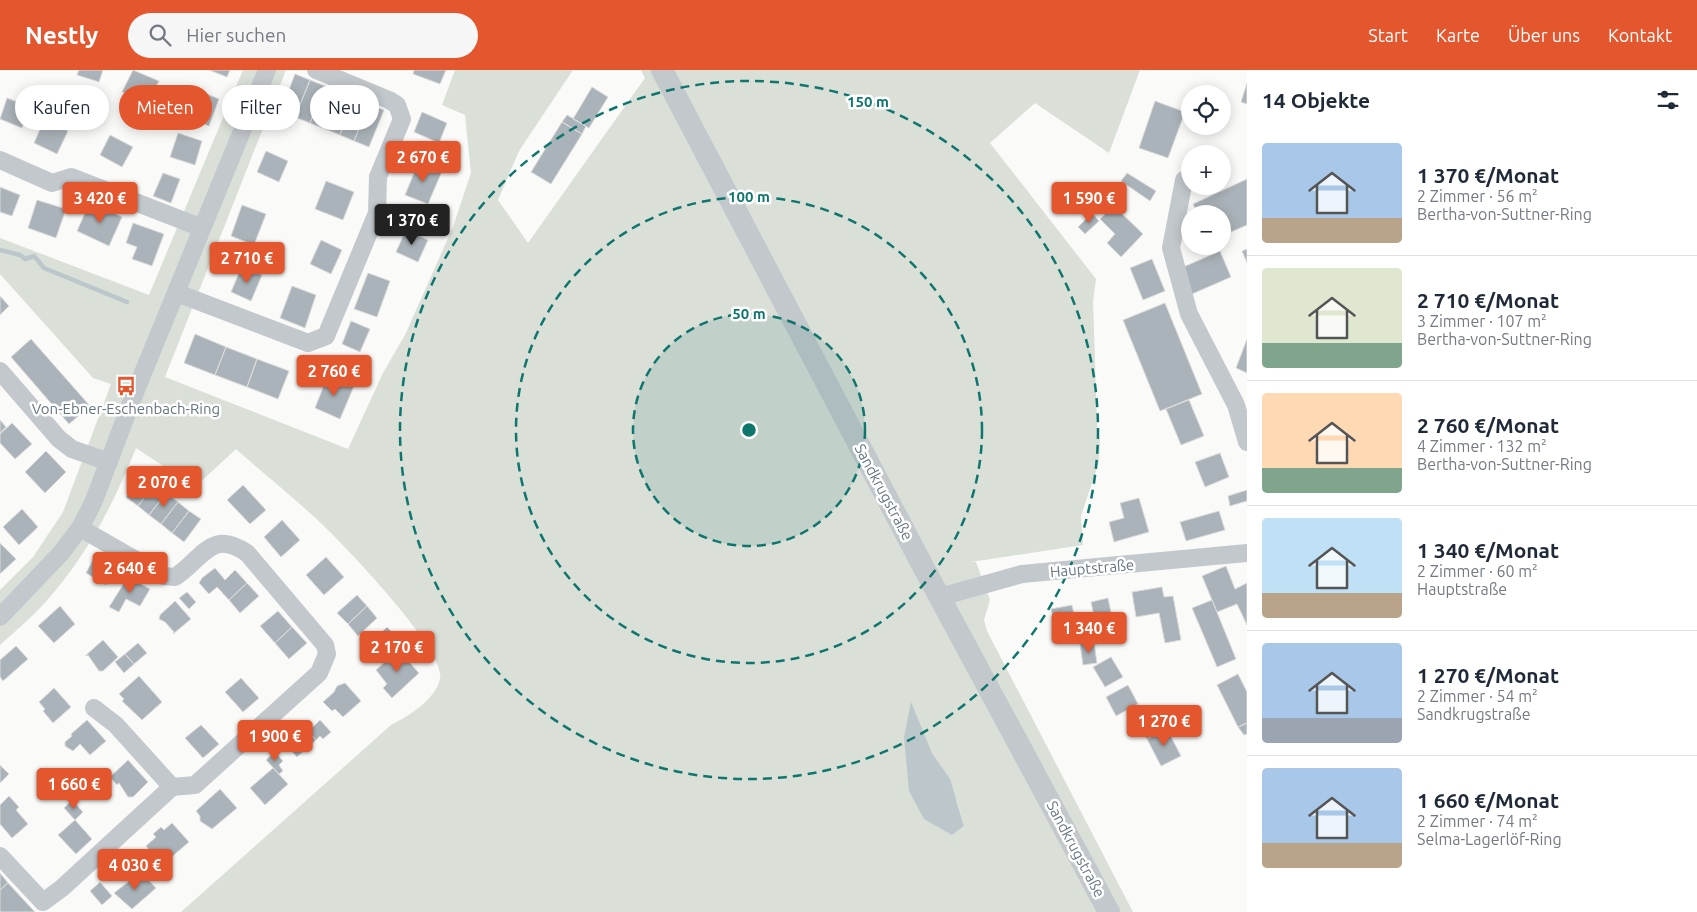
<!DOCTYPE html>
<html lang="de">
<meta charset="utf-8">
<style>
body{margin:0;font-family:Ubuntu,sans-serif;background:#f6f6f7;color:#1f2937;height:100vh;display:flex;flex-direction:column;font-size:19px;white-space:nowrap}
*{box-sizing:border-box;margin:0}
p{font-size:16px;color:#747a83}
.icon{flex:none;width:28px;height:28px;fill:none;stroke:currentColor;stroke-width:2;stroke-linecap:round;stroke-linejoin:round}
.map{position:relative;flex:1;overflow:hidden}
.drawer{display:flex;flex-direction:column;background:#fff;width:450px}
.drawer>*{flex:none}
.top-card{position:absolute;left:15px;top:15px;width:475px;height:45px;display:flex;gap:10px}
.buttons{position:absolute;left:1181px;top:15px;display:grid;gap:10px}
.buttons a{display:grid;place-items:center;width:50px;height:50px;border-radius:50%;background:#fff;box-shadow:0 2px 12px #0003;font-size:25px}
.price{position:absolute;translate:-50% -42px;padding:0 11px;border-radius:5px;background:#e4572e;color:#fff;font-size:16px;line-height:32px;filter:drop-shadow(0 1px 2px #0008)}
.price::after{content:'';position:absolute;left:50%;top:30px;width:15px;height:11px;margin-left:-8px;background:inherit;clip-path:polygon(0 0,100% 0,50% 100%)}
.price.selected{background:#222;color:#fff}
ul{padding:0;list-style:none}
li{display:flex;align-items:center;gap:15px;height:125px;padding:0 15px}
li+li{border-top:1px solid #e0e1e3}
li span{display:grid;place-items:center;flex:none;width:140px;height:100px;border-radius:5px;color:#555}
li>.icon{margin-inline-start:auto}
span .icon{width:60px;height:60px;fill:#fffc;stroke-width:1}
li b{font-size:21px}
h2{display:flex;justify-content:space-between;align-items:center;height:60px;padding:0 15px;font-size:21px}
.tag{padding:0 18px;border-radius:22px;background:#fff;box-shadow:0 2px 12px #0003;font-size:18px;line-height:45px}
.tag.selected{background:#e4572e;color:#fff}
header{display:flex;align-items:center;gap:30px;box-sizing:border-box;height:70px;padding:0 25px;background:#e4572e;color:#fff}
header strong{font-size:24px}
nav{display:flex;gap:28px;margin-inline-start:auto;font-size:18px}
.search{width:350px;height:45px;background:#f6f6f7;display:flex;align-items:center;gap:12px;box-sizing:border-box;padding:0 18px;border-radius:28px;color:#747a83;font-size:19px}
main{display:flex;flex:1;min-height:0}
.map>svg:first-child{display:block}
.green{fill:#dadfd7;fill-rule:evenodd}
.water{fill:#bbc7cb}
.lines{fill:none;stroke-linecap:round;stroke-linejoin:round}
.stream{stroke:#bbc7cb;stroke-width:4.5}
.building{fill:#aab3b9;stroke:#dcdcda}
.minor{stroke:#c3c8cc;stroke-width:18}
.tertiary{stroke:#c3c8cc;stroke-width:22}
.ring{fill:none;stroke:#0f766e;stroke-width:2.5;stroke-dasharray:9 6}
.labels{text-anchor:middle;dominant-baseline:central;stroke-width:5;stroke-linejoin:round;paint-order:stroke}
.poi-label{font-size:15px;fill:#657683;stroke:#fff}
.street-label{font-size:15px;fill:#657683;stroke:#fff}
.centre{fill:#0f766e;stroke:#fff;stroke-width:2.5}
.ring-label{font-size:15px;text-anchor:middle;font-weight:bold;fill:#0f766e;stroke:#fff;stroke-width:5;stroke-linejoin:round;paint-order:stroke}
</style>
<header>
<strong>Nestly</strong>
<div class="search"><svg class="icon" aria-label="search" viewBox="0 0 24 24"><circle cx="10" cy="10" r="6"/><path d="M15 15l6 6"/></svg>Hier suchen</div>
<nav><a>Start</a><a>Karte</a><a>Über uns</a><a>Kontakt</a></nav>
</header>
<main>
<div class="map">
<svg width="1247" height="842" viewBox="0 0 1247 842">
<rect width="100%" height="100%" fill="#fafaf8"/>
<path class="green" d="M243,0H286L165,307L348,379L383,303L405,265L453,157L471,103L465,45L442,35L455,0H573L519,81L498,130L528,173L645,8L641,0H1140L1109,83L1035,33L990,73L1096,209L1093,231L1097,355L1100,370L1099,392L1081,446L1083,475L971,492H976L990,530L984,550L987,561L1133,842H181L391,655C409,646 435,630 440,609C447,583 351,483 330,462C301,433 267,407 236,379L195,417L136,378C115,430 91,478 55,521C39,541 19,558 0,575V520L33,487L63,442L111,314L93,308L0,204V168L149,225ZM911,633L933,685L957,731L964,756L952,765Z"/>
<path class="water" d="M911,632L933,685L950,709L964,756L952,765L924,749L909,721L904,667Z"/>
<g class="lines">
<path class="stream" d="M0,180L20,185L25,189L34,186L44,198L127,232"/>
</g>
<path class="building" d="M79,0H103L99,12L77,5Z
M133,0L159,11L147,34L122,22Z
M209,0H230L227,7Z
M414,0H446L440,14L413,4Z
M295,4L310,10L295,47L281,41Z
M310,10L325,16L310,53L295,47Z
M1247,13V34L1241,32Z
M325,16L340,22L325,59L310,53Z
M592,17L608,27L589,58L573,49Z
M197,20L219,29L209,56L187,48Z
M340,22L354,28L340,65L325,59Z
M7,28L30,37L22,58L0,49Z
M354,28L369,34L354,71L340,65Z
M1155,31L1185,42L1168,88L1139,78Z
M369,34L384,40L369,77L354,71Z
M422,42L447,53L439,73L414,62Z
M567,45L586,56L582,64L562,52Z
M44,50L68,61L57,84L34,73Z
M562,52L582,64L551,114L531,102Z
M178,63L202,71L195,95L170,87Z
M110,65L133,77L122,97L100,85Z
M266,81L288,91L279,112L257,102Z
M419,91L442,101L428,134L405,125Z
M163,103L180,109L171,133L153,126Z
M1127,103L1156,121L1150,131L1121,111Z
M1247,109V155L1222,166V144H1198L1193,134Z
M326,111L354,122L343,150L315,139Z
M0,117L20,125L12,146L0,142Z
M1078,117L1089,127L1080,136L1070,125Z
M37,130L66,139L56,168L28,158Z
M90,132L122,147L109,176L77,161Z
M242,135L266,144L254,175L231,166Z
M1114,136L1143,164L1121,187L1107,173L1115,164L1100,149Z
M1092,143L1099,151L1085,164L1078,157Z
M133,153L164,164L152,196L132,189L137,177L126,173Z
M406,160L428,170L418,192L396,182Z
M321,170L342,180L331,204L310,194Z
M1247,179V193L1242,181Z
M1220,181L1231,207L1192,224L1181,198Z
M1152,189L1165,221L1143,230L1130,198Z
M242,196L262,205L251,231L231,222Z
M368,203L390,211L377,247L354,239Z
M292,216L316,225L305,258L280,248Z
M0,226L9,236L0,245Z
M1165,233L1202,324L1160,341L1123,250Z
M351,251L370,259L360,282L342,274Z
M195,264L226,277L215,305L184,293Z
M31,269L90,336L69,354L11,287Z
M1247,269V303L1236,298Z
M226,277L257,289L247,317L215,305Z
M257,289L289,301L278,329L247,317Z
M328,305L354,316L340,349L315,338Z
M1189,330L1204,366L1181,375L1166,339Z
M0,350L6,357L0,363Z
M12,353L32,374L15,389L0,373V364Z
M46,381L66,402L45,423L25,402Z
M1220,383L1229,407L1205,417L1195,392Z
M143,405L155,414L138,436L126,427Z
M155,414L166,423L149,445L138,436Z
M243,415L266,440L250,454L227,430Z
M1247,420V431L1230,436L1228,426Z
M166,423L178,432L161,454L149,445Z
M1139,428L1149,462L1114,472L1109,452L1124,448L1120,433Z
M178,432L189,441L172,463L161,454Z
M22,439L38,457L19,475L3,457Z
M189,441L201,449L184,472L172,463Z
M1219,441L1225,460L1186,471L1180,452Z
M282,450L300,470L281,487L264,467Z
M0,473L16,489L0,504Z
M95,486L116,498L106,515L86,503Z
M326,487L344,507L324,525L306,505Z
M1226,496L1235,519L1247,513V555L1237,534L1217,542L1202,506Z
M215,498L225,510L235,500L247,513L229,530L217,517L209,524L199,513L202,508Z
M128,507L150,519L140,536L126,529L119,542L109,537Z
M247,513L259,526L240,543L229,530Z
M1162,517L1164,527L1173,526L1181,570L1165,573L1159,543L1136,547L1132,522Z
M187,522L196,532L189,539L179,528Z
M357,525L367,536L348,554L337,543Z
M1108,528L1115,562L1098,565L1091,532Z
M1212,530L1236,589L1217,597L1192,538Z
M175,531L191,549L173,564L174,562L165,552L159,549L160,545Z
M1072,535L1078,563L1057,567L1051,539Z
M60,536L75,554L54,573L38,556Z
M367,536L377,548L358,566L348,554Z
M278,541L292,557L275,573L260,556Z
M292,557L307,573L289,589L275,573Z
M387,557L399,569L382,585L370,573Z
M103,570L118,587L103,601H99L88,585L85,586Z
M1094,572L1097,593L1083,595L1080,574Z
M138,573L147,583L134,594L125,584Z
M16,576L28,589L3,611L0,607V590Z
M398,580L419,603L392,628L383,618L387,614L376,600Z
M125,584L134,594L124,603L115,592Z
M1111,587L1123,607L1105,617L1093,597Z
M1238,604L1247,622V653L1238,657L1217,615Z
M139,606L162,632L142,650L122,631L124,629L119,624Z
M241,608L259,628L243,642L225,622Z
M345,613L361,631L343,647L335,639L332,641L323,632L334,622L337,616Z
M1128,615L1138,634L1116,646L1106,627Z
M54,618L71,637L53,653L43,641L45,639L39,632Z
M1160,646L1167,659L1147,669L1141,656Z
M87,650L106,671L90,685L80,674L73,681L65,676V672L72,666L71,664Z
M320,650L331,662L323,669L320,666L316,670L308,662Z
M299,651L316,670L297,687L280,668Z
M1247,653V664L1244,665L1238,657Z
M201,655L219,674L203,688L185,668Z
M1167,659L1181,686L1161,696L1147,669Z
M275,682L283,691L279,695L283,701L279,704L266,690Z
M128,690L148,712L133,727H128L119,713L117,715L110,707Z
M0,695L9,704L0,713Z
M273,698L288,714L265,735L250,718Z
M220,719L237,738L212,759L200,751V746L196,741Z
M9,726L19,737L16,740L28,754L12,768L0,754V735Z
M72,730L83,742L75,750L64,738Z
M75,750L92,769L76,784L58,765Z
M172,753L189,772L162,795L156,787L152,789L149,785L151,782L146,776L156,767L153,764L161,757L164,760Z
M141,802L156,818L132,839L114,823Z
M0,803L8,813L0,820Z
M100,812L112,826L102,835L90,821Z
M8,813L35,842H0V820Z"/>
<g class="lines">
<path class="minor" d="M0,90L52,113L71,107L202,158
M1184,110L1171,178L1189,244L1236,335L1247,372
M177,223L308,273L326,266L377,143L378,107L402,49L397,35L389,30L316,0
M0,301L59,369L72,379L109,392
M940,527L1022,504L1247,483
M0,547L61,483L80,458L93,433L136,320L267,0
M94,638L116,655L172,717
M0,786L43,832L62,818L172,717L195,715L319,603L327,584L325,575L247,483C211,458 203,489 175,507L164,506L80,458"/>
<path class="tertiary" d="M662,0L918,487L1109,842"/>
</g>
<circle cx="749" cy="360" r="116" fill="#0f766e" fill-opacity=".12"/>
<g class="ring">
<circle cx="749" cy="360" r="116"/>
<circle cx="749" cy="360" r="233"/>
<circle cx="749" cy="360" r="349"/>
</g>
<defs>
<symbol id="bus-bare" viewBox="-9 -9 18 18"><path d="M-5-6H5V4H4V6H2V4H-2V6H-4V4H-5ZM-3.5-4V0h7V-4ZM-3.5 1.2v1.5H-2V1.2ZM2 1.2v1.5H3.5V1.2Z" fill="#e4572e" stroke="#fff" stroke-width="2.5" paint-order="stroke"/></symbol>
</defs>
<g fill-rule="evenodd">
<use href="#bus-bare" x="112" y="302" width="28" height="28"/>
</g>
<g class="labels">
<g class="poi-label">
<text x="126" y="338">Von-Ebner-Eschenbach-Ring</text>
</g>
<g class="street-label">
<text transform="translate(884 422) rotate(62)">Sandkrugstraße</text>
<text transform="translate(1092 498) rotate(-5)">Hauptstraße</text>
<text transform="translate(1076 779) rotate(62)">Sandkrugstraße</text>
</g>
</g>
<circle cx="749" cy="360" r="8" class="centre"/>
<g class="ring-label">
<text x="868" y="37">150 m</text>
<text x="749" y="132">100 m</text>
<text x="749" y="249">50 m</text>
</g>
</svg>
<div class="buttons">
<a><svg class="icon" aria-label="locate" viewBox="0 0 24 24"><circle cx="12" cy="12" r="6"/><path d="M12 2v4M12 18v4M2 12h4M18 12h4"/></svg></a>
<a>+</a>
<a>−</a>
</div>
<b class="price" style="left:423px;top:113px">2 670 €</b>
<b class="price" style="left:100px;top:154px">3 420 €</b>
<b class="price" style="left:1089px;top:154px">1 590 €</b>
<b class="price selected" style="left:412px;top:176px">1 370 €</b>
<b class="price" style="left:247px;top:214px">2 710 €</b>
<b class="price" style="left:334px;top:327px">2 760 €</b>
<b class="price" style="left:164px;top:438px">2 070 €</b>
<b class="price" style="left:130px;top:524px">2 640 €</b>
<b class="price" style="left:1089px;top:584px">1 340 €</b>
<b class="price" style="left:397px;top:603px">2 170 €</b>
<b class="price" style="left:1164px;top:677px">1 270 €</b>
<b class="price" style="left:275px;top:692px">1 900 €</b>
<b class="price" style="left:74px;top:740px">1 660 €</b>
<b class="price" style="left:135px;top:821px">4 030 €</b>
<div class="top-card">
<a class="tag">Kaufen</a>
<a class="tag selected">Mieten</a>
<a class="tag">Filter</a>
<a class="tag">Neu</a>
</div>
</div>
<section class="drawer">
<h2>14 Objekte<svg class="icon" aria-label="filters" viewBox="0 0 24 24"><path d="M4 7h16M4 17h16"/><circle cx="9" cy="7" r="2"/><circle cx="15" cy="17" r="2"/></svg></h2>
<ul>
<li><span style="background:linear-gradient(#a9c7e8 75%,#b9a48a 0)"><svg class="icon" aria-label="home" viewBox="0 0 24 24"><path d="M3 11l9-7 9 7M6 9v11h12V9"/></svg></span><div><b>1 370 €/Monat</b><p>2 Zimmer · 56 m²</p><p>Bertha-von-Suttner-Ring</p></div></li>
<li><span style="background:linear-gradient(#dfe7d0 75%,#7fa58c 0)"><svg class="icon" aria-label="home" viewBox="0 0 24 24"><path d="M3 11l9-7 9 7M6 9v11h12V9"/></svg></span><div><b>2 710 €/Monat</b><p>3 Zimmer · 107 m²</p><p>Bertha-von-Suttner-Ring</p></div></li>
<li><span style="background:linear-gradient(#ffd9b3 75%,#7fa58c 0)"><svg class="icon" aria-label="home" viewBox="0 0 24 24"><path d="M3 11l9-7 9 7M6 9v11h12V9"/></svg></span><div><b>2 760 €/Monat</b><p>4 Zimmer · 132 m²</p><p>Bertha-von-Suttner-Ring</p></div></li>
<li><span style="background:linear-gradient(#bfe0f5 75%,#b9a48a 0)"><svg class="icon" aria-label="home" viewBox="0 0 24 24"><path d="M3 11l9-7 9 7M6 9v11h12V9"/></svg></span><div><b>1 340 €/Monat</b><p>2 Zimmer · 60 m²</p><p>Hauptstraße</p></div></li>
<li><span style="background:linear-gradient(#a9c7e8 75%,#9aa5b1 0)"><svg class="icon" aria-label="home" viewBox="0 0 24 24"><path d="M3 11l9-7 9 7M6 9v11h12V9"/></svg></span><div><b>1 270 €/Monat</b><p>2 Zimmer · 54 m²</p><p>Sandkrugstraße</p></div></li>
<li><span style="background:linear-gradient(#a9c7e8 75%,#b9a48a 0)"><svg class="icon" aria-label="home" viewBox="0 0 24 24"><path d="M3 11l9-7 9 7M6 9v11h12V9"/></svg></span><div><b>1 660 €/Monat</b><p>2 Zimmer · 74 m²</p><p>Selma-Lagerlöf-Ring</p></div></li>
</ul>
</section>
</main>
